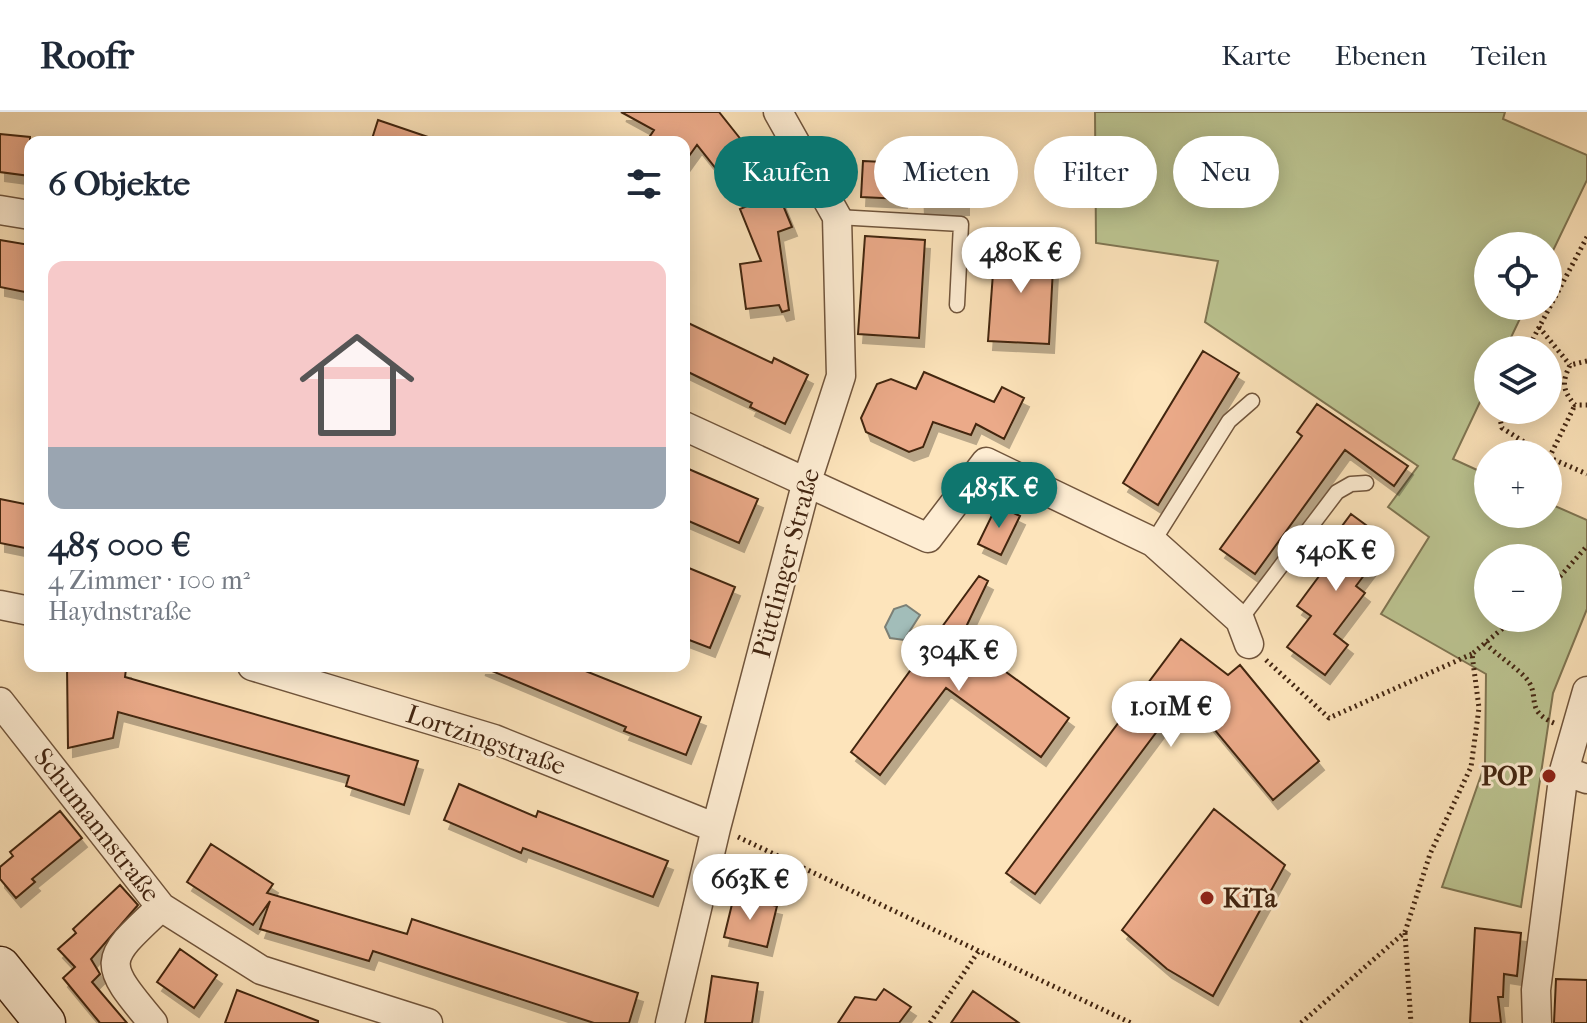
<!DOCTYPE html>
<html lang="de">
<meta charset="utf-8">
<style>
body{margin:0;font-family:"IM FELL French Canon",serif;background:#f2f2f3;color:#1f2937;height:100vh;display:flex;flex-direction:column;font-size:30px;white-space:nowrap}
*{box-sizing:border-box;margin:0}
p{font-size:26px;color:#747a83}
.icon{flex:none;width:44px;height:44px;fill:none;stroke:currentColor;stroke-width:2;stroke-linecap:round;stroke-linejoin:round}
.map{position:relative;flex:1;overflow:hidden}
.side{position:absolute;left:24px;top:24px;width:666px;height:536px;display:flex;flex-direction:column;background:#fff;border-radius:16px;box-shadow:0 4px 20px #0003}
.side>*{flex:none}
.banner{position:absolute;left:714px;top:24px;width:752px;height:72px;display:flex;gap:16px}
.fabs{position:absolute;left:1474px;top:120px;display:grid;gap:16px}
.fabs a{display:grid;place-items:center;width:88px;height:88px;border-radius:50%;background:#fff;box-shadow:0 4px 20px #0003;font-size:40px}
.price{position:absolute;translate:-50% -68px;padding:0 18px;border-radius:28px;background:#fff;color:#222;font-size:26px;line-height:52px;filter:drop-shadow(0 2px 4px #0008)}
.price::after{content:'';position:absolute;left:50%;top:48px;width:24px;height:18px;margin-left:-12px;background:inherit;clip-path:polygon(0 0,100% 0,50% 100%)}
.price.selected{background:#0f766e;color:#fff}
ul{padding:0;list-style:none}
li{display:grid;align-content:center;gap:16px;height:424px;padding:0 24px}
li+li{border-top:2px solid #e0e1e3}
li span{display:grid;place-items:center;height:248px;border-radius:16px;color:#555}
li>.icon{margin-inline-start:auto}
span .icon{width:144px;height:144px;fill:#fffc;stroke-width:1}
li b{font-size:34px}
h2{display:flex;justify-content:space-between;align-items:center;height:96px;padding:0 24px;font-size:34px}
.chip{padding:0 28px;border-radius:36px;background:#fff;box-shadow:0 4px 20px #0003;font-size:28px;line-height:72px}
.chip.selected{background:#0f766e;color:#fff}
header{display:flex;align-items:center;gap:48px;box-sizing:border-box;height:112px;padding:0 40px;background:#fff;border-bottom:2px solid #e0e1e3}
header strong{font-size:38px}
nav{display:flex;gap:44px;margin-inline-start:auto;font-size:28px}
.map>svg:first-child{display:block}
.green{fill:#bcc592;stroke:#7f7552;stroke-width:2;fill-rule:evenodd}
.water{fill:#a2bdb9;stroke:#7c8076;stroke-width:2}
.building{fill:#ebaa89;stroke:#422511;stroke-width:2;filter:url(#shadow)}
.lines{fill:none;stroke-linecap:round;stroke-linejoin:round}
.service-casing{stroke:#71553c;stroke-width:17}
.minor-casing{stroke:#71553c;stroke-width:31}
.secondary-casing{stroke:#422511;stroke-width:43}
.path{stroke:#422511;stroke-width:5;stroke-dasharray:2 4;stroke-linecap:butt}
.service{stroke:#feedd3;stroke-width:14}
.minor{stroke:#feedd3;stroke-width:28}
.secondary{stroke:#feedd3;stroke-width:40}
.poi-dot{fill:#8f2418;stroke:#feedd3;stroke-width:3}
.labels{text-anchor:middle;dominant-baseline:central;stroke-width:6;stroke-linejoin:round;paint-order:stroke}
.street-label{font-size:26px;fill:#422511;stroke:#feedd3}
.poi-label{font-size:26px;font-weight:bold;fill:#422511;stroke:#feedd3;text-anchor:end}
</style>
<header>
<strong>Roofr</strong>
<nav><a>Karte</a><a>Ebenen</a><a>Teilen</a></nav>
</header>
<div class="map">
<svg width="1587" height="911" viewBox="0 0 1587 911">
<defs>
<filter id="shadow"><feDropShadow dx="5" dy="9" stdDeviation="0" flood-color="#0004"/></filter>
</defs>
<rect width="100%" height="100%" fill="#fde4bb"/>
<filter id="stains"><feTurbulence type="fractalNoise" baseFrequency=".0025" numOctaves="4"/><feColorMatrix values="0 0 0 0 .2 0 0 0 0 .09 0 0 0 0 .02 0 0 0 .5 -.17"/></filter>
<radialGradient id="worn" r=".72"><stop offset=".6" stop-color="#630" stop-opacity="0"/><stop offset="1" stop-color="#630" stop-opacity=".3"/></radialGradient>
<path class="green" d="M1095,0H1505L1503,7L1587,43V68L1548,149V134H1488V194H1526L1505,238H1488V273L1453,347L1488,363V402H1548V391L1587,408V497L1553,581L1521,795L1442,775L1485,652L1486,562L1381,502L1429,425L1388,395L1418,354L1205,210L1218,149L1096,131ZM1488,446H1548V506H1488Z"/>
<path class="water" d="M906,493L920,503L904,528L890,526L885,515L894,497Z"/>
<path class="building" d="M621,0H719L758,49L729,73L697,33L684,51V30H646L654,18Z
M378,8L431,26V30H371Z
M0,22L30,25V64L0,60Z
M863,49L904,51L902,87L861,85Z
M964,69V94L920,95L919,71Z
M778,81L792,115L778,120L789,198L782,200L779,193L746,197L740,152L761,149L740,97Z
M865,124L925,128L919,226L858,222Z
M0,128L30,133V181L0,175Z
M995,134L1054,137L1049,232L988,229Z
M684,209L772,251L774,246L808,263L785,312L750,295L752,291L684,258Z
M1203,239L1239,261L1158,393L1123,371Z
M924,260L994,290L1002,275L1024,286L1004,327L976,312L971,323L933,310L923,335L909,340L866,320L861,306L877,272L891,267L916,277Z
M1317,292L1408,354L1394,374L1345,338L1255,462L1220,437L1302,324L1297,320Z
M684,355L758,387L739,431L684,407Z
M0,387L30,393V437L0,431Z
M997,393L1020,404L1001,443L978,432Z
M1351,402L1389,430L1356,474L1365,481L1334,522L1348,533L1325,563L1287,535L1311,504L1297,494L1331,448L1322,441Z
M684,454L735,475L710,536L684,526Z
M979,464L988,469L966,515L984,527L976,538L1069,606L1041,645L946,576L880,663L851,640Z
M1181,527L1228,563L1240,553L1319,649L1273,688L1185,582L1035,782L1006,761Z
M67,554L126,557L125,565L418,649L404,693L346,674L349,664L118,600L113,626L68,636Z
M480,554H573L701,605L686,643L624,619L626,615Z
M459,672L536,705L538,699L668,749L653,785L523,736L521,741L444,708Z
M1214,697L1285,753L1213,884L1167,857L1122,818Z
M60,699L82,726L32,767L35,770L16,786L0,767V755L13,744L10,740Z
M211,732L273,772L267,781L407,822L412,807L638,881L629,911H594L373,839L369,849L260,817L270,789L253,813L187,770Z
M120,773L138,793L91,847L100,862L92,870L127,911H100L63,866L75,855L58,837L76,821L73,817Z
M734,784L777,794L767,835L724,825Z
M1475,816L1521,821L1517,864L1504,862L1503,885H1498L1501,911H1470Z
M180,837L217,863L194,896L157,870Z
M712,864L758,871L752,911H705Z
M1556,867L1587,868V911H1554Z
M884,877L911,895L899,911H838L855,885L876,888Z
M237,878L318,909V911H225Z
M973,879L1019,911H951Z"/>
<g class="lines">
<defs>
<path id="service" d="M837,105L961,112L957,193
M1153,430L1229,309L1252,289
M1240,508L1337,380L1351,372L1366,371"/>
<path id="minor" d="M0,98L30,103
M684,314L928,426L986,350L1153,430L1240,508L1249,532
M0,493L30,499
M252,554L494,627L716,716
M0,590L161,795L261,858L428,911
M1564,659L1587,667
M153,911C101,849 103,849 161,795
M670,911L716,716L807,369L841,264L837,105L778,0
M1537,911L1536,878L1564,659L1587,579"/>
<path id="secondary" d="M0,855L45,911"/>
</defs>
<use href="#service" class="service-casing"/>
<use href="#minor" class="minor-casing"/>
<use href="#secondary" class="secondary-casing"/>
<path class="path" d="M1539,215L1570,253
M1527,238L1587,125
M1587,249L1570,253C1562,270 1562,278 1575,293H1587
M1498,298L1502,316L1543,342
M1548,345L1587,362
M1549,346L1575,293
M1548,478L1587,434
M1485,531C1497,543 1513,553 1525,565C1542,583 1523,598 1554,611
M1266,548L1329,606L1472,542
M738,725L1131,911
M1405,821L1411,911
M930,911L980,837
M1301,911L1405,820L1430,742L1471,655L1479,596L1472,542L1515,506"/>
<use href="#service" class="service"/>
<use href="#minor" class="minor"/>
<use href="#secondary" class="secondary"/>
</g>
<g class="poi-dot">
<circle cx="1549" cy="664" r="8"/>
<circle cx="1207" cy="786" r="8"/>
</g>
<g class="labels">
<g class="street-label">
<text transform="translate(786 451) rotate(-75)">Püttlinger Straße</text>
<text transform="translate(486 628) rotate(19)">Lortzingstraße</text>
<text transform="translate(97 713) rotate(52)">Schumannstraße</text>
</g>
<g class="poi-label">
<text x="1533" y="664">POP</text>
<text x="1223" y="786" text-anchor="start">KiTa</text>
</g>
</g>
<rect width="100%" height="100%" filter="url(#stains)"/>
<rect width="100%" height="100%" fill="url(#worn)"/>
</svg>
<div class="fabs">
<a><svg class="icon" aria-label="locate" viewBox="0 0 24 24"><circle cx="12" cy="12" r="6"/><path d="M12 2v4M12 18v4M2 12h4M18 12h4"/></svg></a>
<a><svg class="icon" aria-label="layers" viewBox="0 0 24 24"><path d="M12 4l9 5-9 5-9-5zM3 14l9 5 9-5"/></svg></a>
<a>+</a>
<a>−</a>
</div>
<b class="price" style="left:1021px;top:183px">480K €</b>
<b class="price selected" style="left:999px;top:418px">485K €</b>
<b class="price" style="left:1336px;top:481px">540K €</b>
<b class="price" style="left:959px;top:581px">304K €</b>
<b class="price" style="left:1171px;top:637px">1.01M €</b>
<b class="price" style="left:750px;top:810px">663K €</b>
<div class="banner">
<a class="chip selected">Kaufen</a>
<a class="chip">Mieten</a>
<a class="chip">Filter</a>
<a class="chip">Neu</a>
</div>
<section class="side">
<h2>6 Objekte<svg class="icon" aria-label="filters" viewBox="0 0 24 24"><path d="M4 7h16M4 17h16"/><circle cx="9" cy="7" r="2"/><circle cx="15" cy="17" r="2"/></svg></h2>
<ul>
<li><span style="background:linear-gradient(#f6c9c9 75%,#9aa5b1 0)"><svg class="icon" aria-label="home" viewBox="0 0 24 24"><path d="M3 11l9-7 9 7M6 9v11h12V9"/></svg></span><div><b>485 000 €</b><p>4 Zimmer · 100 m²</p><p>Haydnstraße</p></div></li>
</ul>
</section>
</div>
